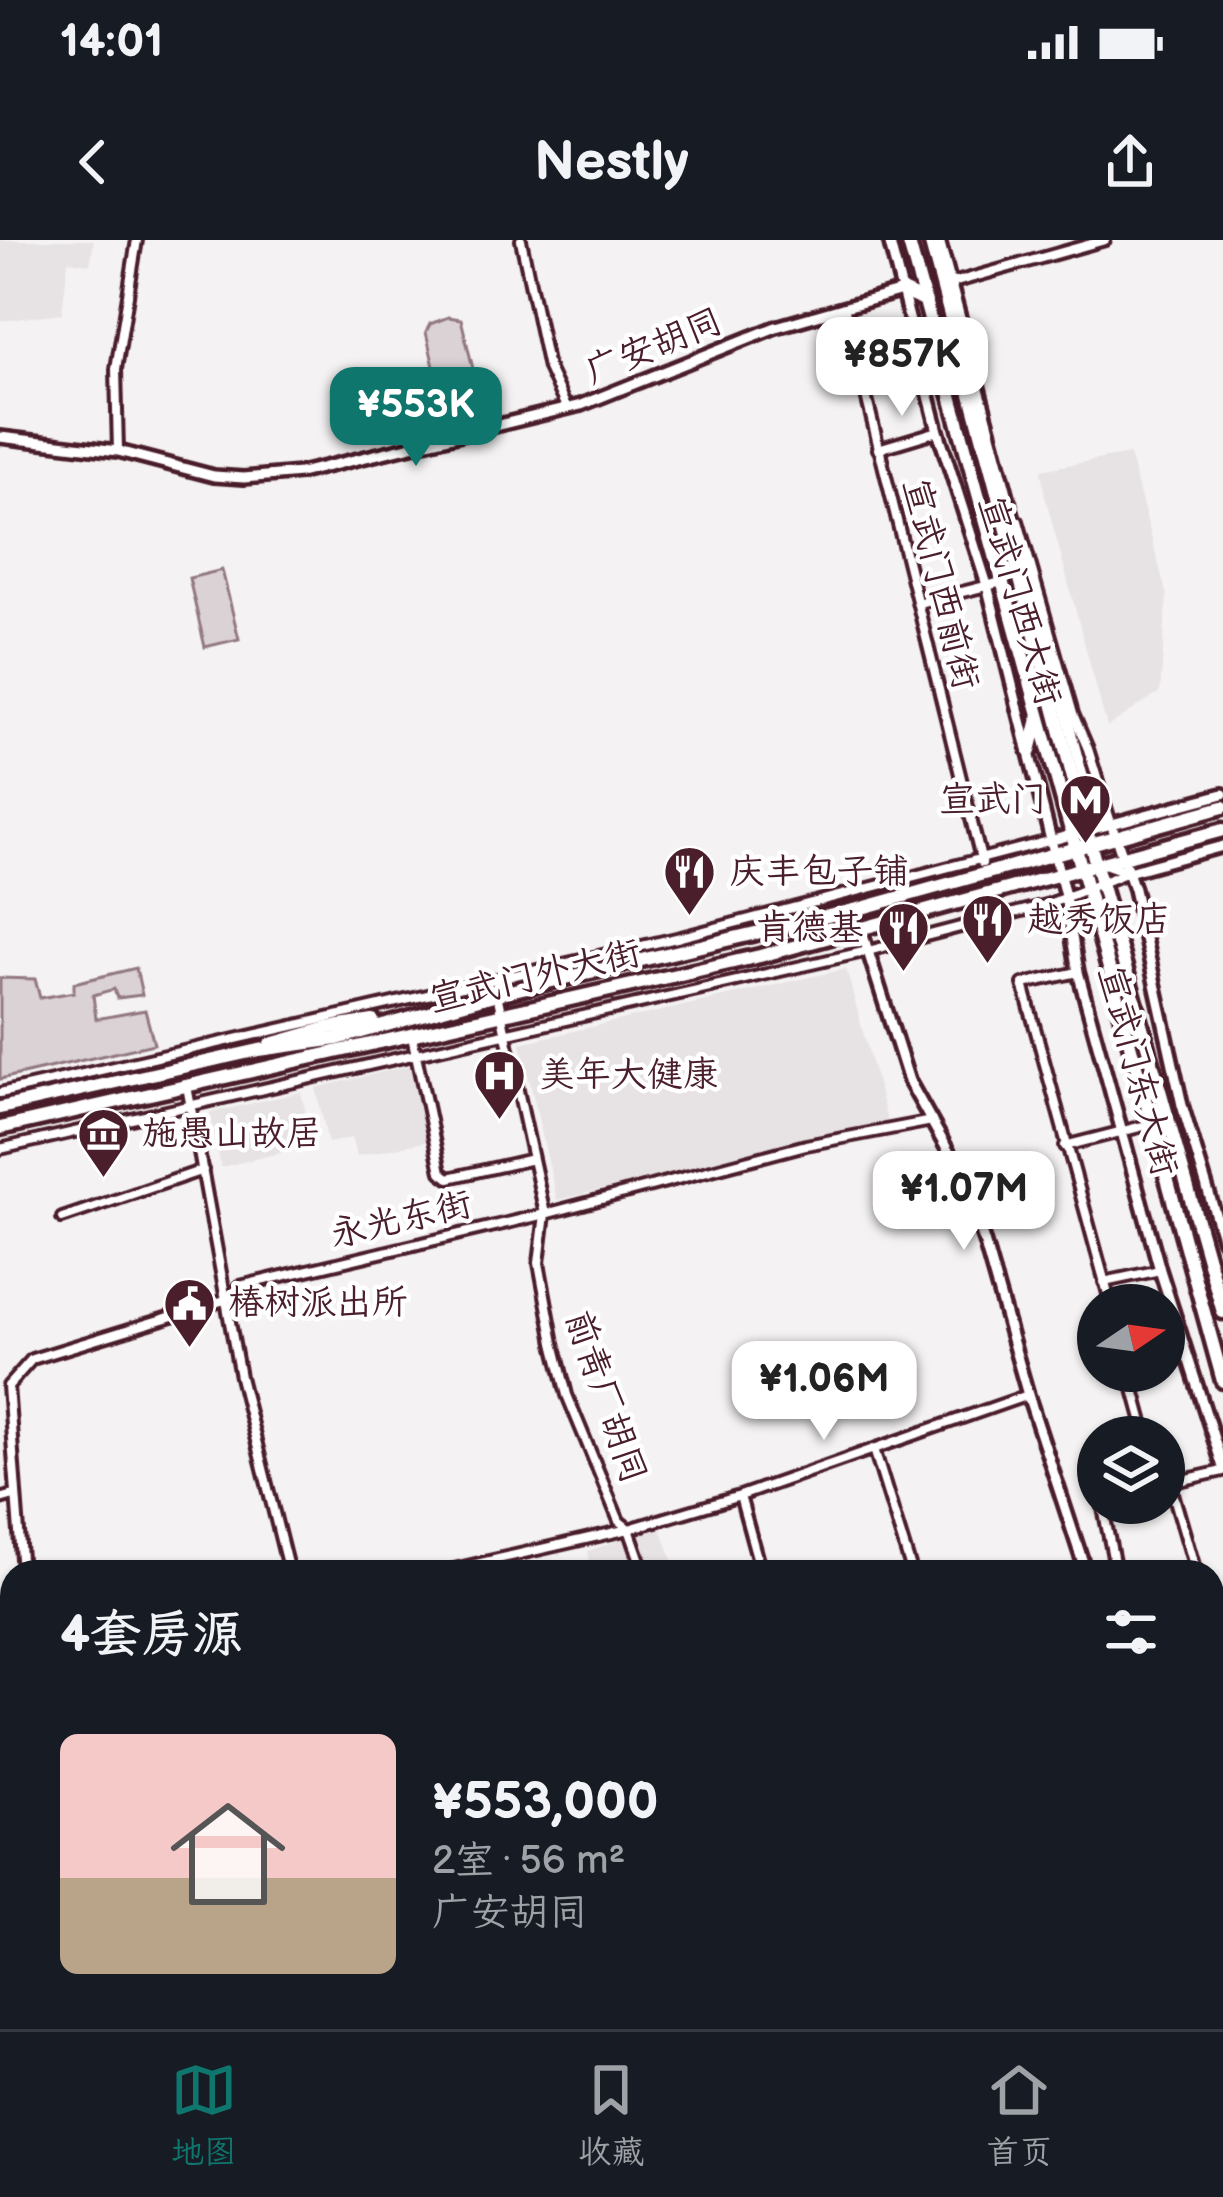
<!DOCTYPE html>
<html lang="zh">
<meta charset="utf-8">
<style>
body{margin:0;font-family:"Balsamiq Sans","LXGW WenKai TC",sans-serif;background:#20242c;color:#f1f3f6;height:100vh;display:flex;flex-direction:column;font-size:45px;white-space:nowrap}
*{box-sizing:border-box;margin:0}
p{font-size:39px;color:#9ea1a6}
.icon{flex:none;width:66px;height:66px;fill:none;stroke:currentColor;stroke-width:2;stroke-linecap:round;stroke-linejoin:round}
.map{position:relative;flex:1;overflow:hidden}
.drawer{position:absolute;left:0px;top:1320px;width:1224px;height:471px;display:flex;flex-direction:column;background:#171b24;border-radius:36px 36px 0 0;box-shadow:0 3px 9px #0004}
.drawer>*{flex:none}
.needle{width:78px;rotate:77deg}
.tools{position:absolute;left:1077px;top:1044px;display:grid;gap:24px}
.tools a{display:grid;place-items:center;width:108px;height:108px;border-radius:50%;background:#171b24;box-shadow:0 3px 9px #0004;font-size:60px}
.price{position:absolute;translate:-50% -102px;padding:0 27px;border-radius:24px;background:#fff;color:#222;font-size:39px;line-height:78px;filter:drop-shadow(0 3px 6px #0008)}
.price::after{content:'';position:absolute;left:50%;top:72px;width:36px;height:27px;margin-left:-18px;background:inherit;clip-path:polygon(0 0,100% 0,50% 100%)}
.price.current{background:#0f766e;color:#fff}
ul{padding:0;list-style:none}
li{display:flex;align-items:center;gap:36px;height:300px;padding:0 60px}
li+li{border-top:3px solid #363941}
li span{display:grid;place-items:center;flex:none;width:336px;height:240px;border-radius:18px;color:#555}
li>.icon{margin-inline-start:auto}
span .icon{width:144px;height:144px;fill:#fffc;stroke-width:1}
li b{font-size:51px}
h2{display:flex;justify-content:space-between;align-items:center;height:144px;padding:0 60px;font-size:51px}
.status{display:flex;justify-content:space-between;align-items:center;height:84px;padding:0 60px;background:#171b24;direction:ltr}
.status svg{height:33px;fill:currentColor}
header{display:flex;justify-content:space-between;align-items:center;height:156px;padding:0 60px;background:#171b24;font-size:54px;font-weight:800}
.tab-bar{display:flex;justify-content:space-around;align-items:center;height:168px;border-top:3px solid #363941;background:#171b24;font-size:33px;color:#9ea1a6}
.tab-bar a{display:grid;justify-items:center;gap:6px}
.tab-bar .current{color:#0f766e}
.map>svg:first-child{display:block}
.built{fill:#e7e2e3}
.green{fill:#dbd2d5;stroke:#927880;stroke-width:3}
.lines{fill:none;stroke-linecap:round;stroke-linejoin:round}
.minor-casing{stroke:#4a1f2b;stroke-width:16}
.tertiary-casing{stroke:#4a1f2b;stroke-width:18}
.secondary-casing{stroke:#4a1f2b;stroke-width:20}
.primary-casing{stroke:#4a1f2b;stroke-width:21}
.minor{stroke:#fff;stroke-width:8}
.tertiary{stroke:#fff;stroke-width:9}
.secondary{stroke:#fff;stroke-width:10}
.primary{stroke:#fff;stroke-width:12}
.labels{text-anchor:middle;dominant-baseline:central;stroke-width:9;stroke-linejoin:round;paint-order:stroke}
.street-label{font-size:36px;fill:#4a1f2b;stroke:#fff}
.poi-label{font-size:36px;fill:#4a1f2b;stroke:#fff;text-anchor:start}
</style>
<div class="status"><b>14:01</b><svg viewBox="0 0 49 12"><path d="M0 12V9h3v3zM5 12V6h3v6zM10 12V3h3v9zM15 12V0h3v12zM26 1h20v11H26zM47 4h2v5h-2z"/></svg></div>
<header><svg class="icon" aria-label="back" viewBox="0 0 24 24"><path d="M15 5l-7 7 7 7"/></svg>Nestly<svg class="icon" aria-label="share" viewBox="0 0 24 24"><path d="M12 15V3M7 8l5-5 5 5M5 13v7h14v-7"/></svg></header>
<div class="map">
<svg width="1223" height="1789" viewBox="0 0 1223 1789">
<rect width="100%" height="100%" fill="#f4f2f2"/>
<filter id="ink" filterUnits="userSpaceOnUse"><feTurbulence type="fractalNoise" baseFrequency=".00833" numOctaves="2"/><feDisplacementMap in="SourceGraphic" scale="24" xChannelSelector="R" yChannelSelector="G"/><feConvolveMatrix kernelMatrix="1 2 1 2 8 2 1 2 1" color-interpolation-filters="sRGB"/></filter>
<g filter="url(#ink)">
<path class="built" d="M0,0H94L90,24L68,21L62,73L0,81Z
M1129,214L1167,356L1160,452L1107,487L1045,256L1041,230Z
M846,729L888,884L557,960L521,803Z
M412,825L428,901L357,916L351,898L328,903L316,848Z
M301,852L313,905L221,927L210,873Z
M660,1286L677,1332H592L588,1311Z
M959,1779H1179L1181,1789H962Z"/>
<path class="green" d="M448,77L461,79L474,133C465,144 451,149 438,144L426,92L430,84Z
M222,330L239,399L205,407L189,338Z
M136,728L142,755L117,758L114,749L93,755L96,779L145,770L154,804L0,839V738L35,739L40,758L74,752V743Z"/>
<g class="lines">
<defs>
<path id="minor" d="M521,0L548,128L567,169
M949,44L1105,0
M844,67L982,623
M878,209L938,191
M118,211L116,129L137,0
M1018,281L1073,474L1088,509L1111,583
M918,363L1002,342
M1078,732L1023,744L1111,1065
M497,754L545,974L539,1023L554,1103L567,1155L619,1281L629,1289L644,1332
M412,796L441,932L449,938L533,919
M187,846L240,1137L289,1332
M0,853L681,697L1049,601
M1065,906L1151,884
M0,909L868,711L1049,664L1128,632
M62,978L203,930
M1104,1042L1160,1030
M1129,1131L1147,1197
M874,1209L912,1332
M1164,1240L1170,1243L1196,1332
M1170,1243L1223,1231
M0,1259L14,1255
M1102,1263L1116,1332
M22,1332L8,1146L32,1119L228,1059L240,1046L545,974L806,905L932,881
M441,1332L629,1289L740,1256
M761,1332L740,1256L1028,1155
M1212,1387L1223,1424
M0,1441L12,1437
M0,1760L12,1756
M91,1779L93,1789
M355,1779L357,1789
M604,1779L609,1789
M901,1789L917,1783L916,1779"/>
<path id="tertiary" d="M889,0L938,191L987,345L1065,656L1078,732L1160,1030L1223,1227
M939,0L1094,577
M0,197L118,211L214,236L244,238L300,233L581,165L776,87L902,51
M1094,577L1111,583L1134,649L1182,865L1223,1000
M1049,601L1223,554
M1103,623L1128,632L1223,606
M861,689L909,841L961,934L984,1001L1028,1155L1086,1332"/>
<path id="secondary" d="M1212,1630L1223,1627
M1212,1645L1223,1642
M680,1789L714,1779
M730,1789L761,1779"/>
<path id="primary" d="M908,0L1223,1141
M930,0L1096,625L1223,1072
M902,51L926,62
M1030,511L1038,479
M271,804L328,788L373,781
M0,868L259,810L337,799L497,754L862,668L1223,567
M0,888L760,716L1223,590"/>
</defs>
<use href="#minor" class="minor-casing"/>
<use href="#tertiary" class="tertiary-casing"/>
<use href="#secondary" class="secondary-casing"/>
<use href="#primary" class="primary-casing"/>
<use href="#minor" class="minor"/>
<use href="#tertiary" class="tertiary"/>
<use href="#secondary" class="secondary"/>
<use href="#primary" class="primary"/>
</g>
</g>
<defs>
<symbol id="metro-pin" viewBox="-11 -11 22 30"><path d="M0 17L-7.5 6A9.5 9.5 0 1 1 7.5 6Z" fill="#4a1f2b" stroke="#fff"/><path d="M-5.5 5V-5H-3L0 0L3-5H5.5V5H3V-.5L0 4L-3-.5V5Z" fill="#fff"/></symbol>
<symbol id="restaurant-pin" viewBox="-11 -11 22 30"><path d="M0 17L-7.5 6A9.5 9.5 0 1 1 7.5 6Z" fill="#4a1f2b" stroke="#fff"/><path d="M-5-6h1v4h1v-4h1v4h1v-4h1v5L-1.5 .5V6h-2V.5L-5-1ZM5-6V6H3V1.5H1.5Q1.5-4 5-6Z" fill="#fff"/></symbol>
<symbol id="hospital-pin" viewBox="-11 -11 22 30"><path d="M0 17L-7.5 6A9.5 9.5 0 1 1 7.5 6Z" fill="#4a1f2b" stroke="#fff"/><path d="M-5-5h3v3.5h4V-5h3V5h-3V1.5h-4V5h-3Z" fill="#fff"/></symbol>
<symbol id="museum-pin" viewBox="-11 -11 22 30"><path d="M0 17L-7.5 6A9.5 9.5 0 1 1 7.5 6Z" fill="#4a1f2b" stroke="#fff"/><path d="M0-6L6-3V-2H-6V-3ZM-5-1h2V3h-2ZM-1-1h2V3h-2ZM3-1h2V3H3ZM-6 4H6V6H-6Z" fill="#fff"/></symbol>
<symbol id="civic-pin" viewBox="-11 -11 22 30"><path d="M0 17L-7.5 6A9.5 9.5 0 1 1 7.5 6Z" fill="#4a1f2b" stroke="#fff"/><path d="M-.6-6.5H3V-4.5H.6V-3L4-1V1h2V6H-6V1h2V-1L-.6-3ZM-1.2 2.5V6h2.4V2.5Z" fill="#fff"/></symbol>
</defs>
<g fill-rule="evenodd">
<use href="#metro-pin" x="1056" y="530" width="59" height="81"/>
<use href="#restaurant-pin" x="660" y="602" width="59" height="81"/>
<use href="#restaurant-pin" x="958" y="650" width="59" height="81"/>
<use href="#restaurant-pin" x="874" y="658" width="59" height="81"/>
<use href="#hospital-pin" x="470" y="806" width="59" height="81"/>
<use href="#museum-pin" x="74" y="864" width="59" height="81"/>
<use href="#civic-pin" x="160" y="1034" width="59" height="81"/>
</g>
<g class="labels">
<g class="street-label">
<text transform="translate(654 107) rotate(-22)">广安胡同</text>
<text transform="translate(940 344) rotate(76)">宣武门西前街</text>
<text transform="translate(1019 361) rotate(74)">宣武门西大街</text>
<text transform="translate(535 737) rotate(-13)">宣武门外大街</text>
<text transform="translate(1137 831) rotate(75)">宣武门东大街</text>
<text transform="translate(401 980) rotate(-13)">永光东街</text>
<text transform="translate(605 1157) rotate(71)">前青厂胡同</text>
</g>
<g class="poi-label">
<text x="1047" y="560" text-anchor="end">宣武门</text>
<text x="729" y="632">庆丰包子铺</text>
<text x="1027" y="680">越秀饭店</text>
<text x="864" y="688" text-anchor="end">肯德基</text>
<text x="539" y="835">美年大健康</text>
<text x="142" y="894">施愚山故居</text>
<text x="228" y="1063">椿树派出所</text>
</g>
</g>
</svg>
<div class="tools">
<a><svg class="needle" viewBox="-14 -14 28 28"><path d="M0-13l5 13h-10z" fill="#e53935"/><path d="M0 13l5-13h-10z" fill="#9ea1a6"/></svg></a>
<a><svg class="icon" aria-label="layers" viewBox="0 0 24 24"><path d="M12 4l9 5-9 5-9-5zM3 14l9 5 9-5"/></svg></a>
</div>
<b class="price" style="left:902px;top:179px">¥857K</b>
<b class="price current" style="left:416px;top:229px">¥553K</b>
<b class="price" style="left:964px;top:1013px">¥1.07M</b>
<b class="price" style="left:824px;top:1203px">¥1.06M</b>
<section class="drawer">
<h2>4套房源<svg class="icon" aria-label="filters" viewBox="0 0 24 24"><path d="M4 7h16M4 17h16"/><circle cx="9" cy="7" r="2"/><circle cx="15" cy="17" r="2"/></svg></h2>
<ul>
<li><span style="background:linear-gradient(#f6c9c9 60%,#b9a48a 0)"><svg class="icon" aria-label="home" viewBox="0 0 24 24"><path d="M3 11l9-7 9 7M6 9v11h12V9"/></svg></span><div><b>¥553,000</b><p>2室 · 56 m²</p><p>广安胡同</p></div></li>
</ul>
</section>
</div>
<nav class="tab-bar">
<a class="current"><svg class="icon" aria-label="map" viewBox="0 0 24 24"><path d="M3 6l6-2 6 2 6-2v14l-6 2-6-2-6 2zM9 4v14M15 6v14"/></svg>地图</a>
<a><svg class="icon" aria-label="saved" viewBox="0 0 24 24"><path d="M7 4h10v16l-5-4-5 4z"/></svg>收藏</a>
<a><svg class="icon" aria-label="home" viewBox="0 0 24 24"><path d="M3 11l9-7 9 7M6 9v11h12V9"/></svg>首页</a>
</nav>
